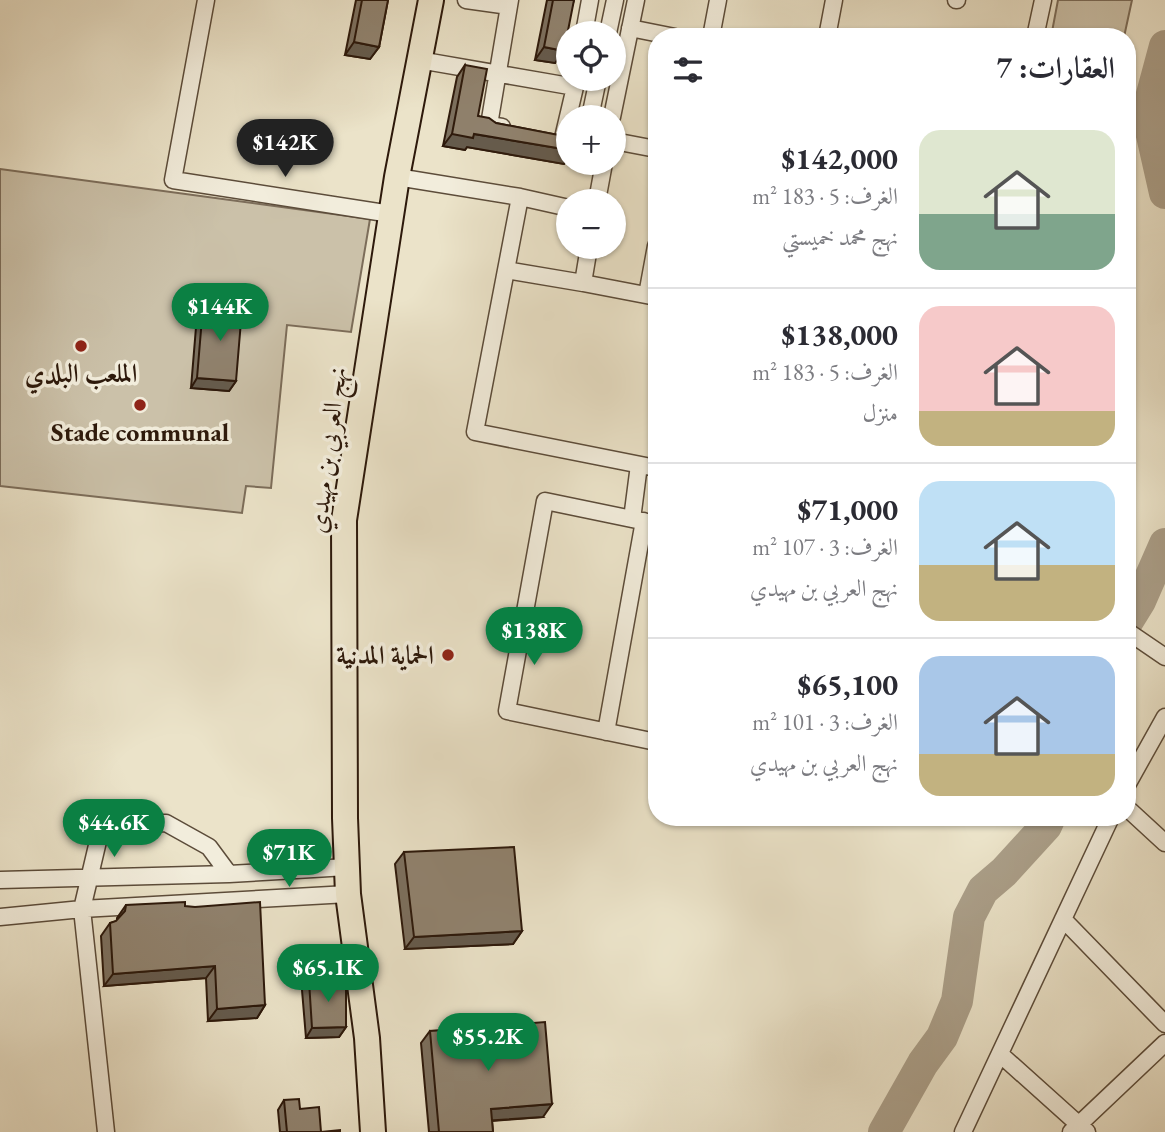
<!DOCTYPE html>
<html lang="ar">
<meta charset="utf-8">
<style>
body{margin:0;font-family:"EB Garamond",Amiri,serif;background:#f2f2f3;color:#2b2b33;direction:rtl;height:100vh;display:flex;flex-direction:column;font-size:26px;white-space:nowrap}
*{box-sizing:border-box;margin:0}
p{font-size:23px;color:#7c7c81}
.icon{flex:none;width:38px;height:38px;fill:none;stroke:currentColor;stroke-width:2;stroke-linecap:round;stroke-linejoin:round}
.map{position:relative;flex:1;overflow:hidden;direction:ltr}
.side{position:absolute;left:648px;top:28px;width:488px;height:798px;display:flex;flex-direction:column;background:#fff;border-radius:28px;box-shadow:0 2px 5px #0004;direction:rtl}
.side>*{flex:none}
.controls{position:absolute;left:556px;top:21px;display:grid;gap:14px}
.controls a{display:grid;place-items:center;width:70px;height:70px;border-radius:50%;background:#fff;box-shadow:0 2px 5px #0004;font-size:35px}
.price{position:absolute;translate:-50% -60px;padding:0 16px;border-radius:24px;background:#0b8043;color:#fff;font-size:23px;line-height:46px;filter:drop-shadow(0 2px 4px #0008)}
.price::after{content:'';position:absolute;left:50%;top:42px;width:21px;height:16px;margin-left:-10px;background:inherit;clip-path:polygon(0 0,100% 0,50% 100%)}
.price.current{background:#222;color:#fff}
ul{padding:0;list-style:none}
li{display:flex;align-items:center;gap:21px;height:175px;padding:0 21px}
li+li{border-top:2px solid #e1e1e2}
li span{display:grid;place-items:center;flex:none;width:196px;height:140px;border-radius:21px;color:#555}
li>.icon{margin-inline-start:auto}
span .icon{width:84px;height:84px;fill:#fffc;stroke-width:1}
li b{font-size:30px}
h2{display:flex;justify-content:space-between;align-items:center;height:84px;padding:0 21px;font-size:30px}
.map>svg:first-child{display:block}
.green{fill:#cbc1a9;stroke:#7c6d5a;stroke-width:2}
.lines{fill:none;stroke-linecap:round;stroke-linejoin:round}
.river{stroke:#aa9e88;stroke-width:32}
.street-casing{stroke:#5c4c3a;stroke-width:19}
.primary-casing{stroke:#2d190b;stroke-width:28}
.street{stroke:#f2eddc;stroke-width:16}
.primary{stroke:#ebe3c9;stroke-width:24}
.wall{fill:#7c705f;stroke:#2d190b;stroke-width:2}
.shaded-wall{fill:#655b4d;stroke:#2d190b;stroke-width:2}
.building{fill:#90826e;stroke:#2d190b;stroke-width:2}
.poi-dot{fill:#8f2418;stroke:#f2eddc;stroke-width:2.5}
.labels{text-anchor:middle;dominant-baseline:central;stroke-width:7;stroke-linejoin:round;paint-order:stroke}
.poi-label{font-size:26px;font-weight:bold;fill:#2d190b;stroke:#f2eddc}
.street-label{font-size:26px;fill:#2d190b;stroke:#f2eddc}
</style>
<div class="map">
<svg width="1165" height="1132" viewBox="0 0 1165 1132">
<rect width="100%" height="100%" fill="#ebe3c9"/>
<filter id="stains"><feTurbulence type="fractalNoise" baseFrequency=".00286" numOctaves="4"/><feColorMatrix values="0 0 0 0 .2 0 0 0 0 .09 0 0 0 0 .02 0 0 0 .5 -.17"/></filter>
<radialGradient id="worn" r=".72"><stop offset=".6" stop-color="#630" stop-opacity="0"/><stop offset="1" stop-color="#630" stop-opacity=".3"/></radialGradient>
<path class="green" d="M1058,0H1132L1124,37H1051Z
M0,169L370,219L351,332L287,325L271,488L246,486L242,513L0,486Z"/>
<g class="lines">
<path class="river" d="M1165,46L1151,98V131L1165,193
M1127,622L1140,601L1165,544
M884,1132L923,1063L942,1037L957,1001L969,917L983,890L1004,872L1046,826L1050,817"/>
<defs>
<path id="street" d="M206,0L173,180L391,214
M466,0L509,6
M956,0H957
M630,28L675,37
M584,33L590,0
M608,33L615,0
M711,37L718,0
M827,37L834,0
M1035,37L1043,0
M419,60L575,87L563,138L569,140
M590,117L598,79
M612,117L636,0
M502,127L489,125L510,0
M614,141L656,149
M397,177L520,197L569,208
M520,197L475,432L656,468
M597,201L604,163
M589,247L583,283L656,297
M506,270L583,283
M647,295L656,246
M632,519L639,465
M656,524L545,501L507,711L656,742
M1127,631L1165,657
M606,732L644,521
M1127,785L1165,717
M1127,808L1165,843
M0,880L229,874L347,867
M0,917L82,909L348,894
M1063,919L1165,1024
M1000,1054L1087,1132
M106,1132L82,909L99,837L108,826L120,824L166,823L209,847L229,874
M963,1132L1111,817
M1071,1132L1165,1043"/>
<path id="primary" d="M373,1132L367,1038L348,894L345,818L344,520L397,177L431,0"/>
</defs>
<use href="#street" class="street-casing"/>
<use href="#primary" class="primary-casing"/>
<use href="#street" class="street"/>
<use href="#primary" class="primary"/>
</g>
<path class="wall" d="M356,0H388L379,47L370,59L345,55Z
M547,0H574L555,63L535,60Z
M465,65L478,116L496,123L569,137V157L564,164L467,147L465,150L443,146L457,77Z
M203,306L236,381L229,391L191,388L197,315Z
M404,852L522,931L513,944L405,949L395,864Z
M126,905L185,906L265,1005L257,1018L208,1021L206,978L104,986L101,936L110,923L117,921V918Z
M309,981L346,1027L339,1037L306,1038L302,990Z
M430,1031L543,1117L492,1121L493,1132H429L421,1043Z
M284,1100L300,1109L321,1132H340H280L278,1110Z"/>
<path class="shaded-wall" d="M354,42L379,47L370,59L345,55Z
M544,47L564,51L555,63L535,60Z
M452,134H474L569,150V157L564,164L467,147L465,150L443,146Z
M197,378L236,381L229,391L191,388Z
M522,931L513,944L405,949L414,937Z
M215,966L206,978L104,986L113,974Z
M265,1005L257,1018L208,1021L217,1009Z
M346,1027L339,1037L306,1038L312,1028Z
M552,1104L543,1117L482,1121L491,1109Z"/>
<path class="building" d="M362,0H388L379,47L354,42Z
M553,0H574L564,51L544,47Z
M465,65L487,69L478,116L489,118L496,123L569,137V150L474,134L473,138L452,134Z
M203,306L242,309L236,381L197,378Z
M514,847L522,931L414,937L404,852Z
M185,902V906L195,907L260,902L265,1005L217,1009L215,966L113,974L110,923L116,921L125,911L126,905Z
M309,981H346V1027L312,1028Z
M545,1022L552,1104L491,1109L493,1132H439L430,1031Z
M299,1099L300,1109L319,1107L321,1132L340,1130V1132H287L284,1100Z"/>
<g class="poi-dot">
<circle cx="81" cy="346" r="7"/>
<circle cx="140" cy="405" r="7"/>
<circle cx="448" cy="655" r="7"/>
</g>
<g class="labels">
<g class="poi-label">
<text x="81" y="373">الملعب البلدي</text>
<text x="140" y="432">Stade communal</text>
<text x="434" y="655" text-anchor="end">الحماية المدنية</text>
</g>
<g class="street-label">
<text transform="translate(327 450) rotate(-83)">نهج العربي بن مهيدي</text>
</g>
</g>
<rect width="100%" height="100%" filter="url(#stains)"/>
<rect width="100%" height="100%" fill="url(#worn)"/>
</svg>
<div class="controls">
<a><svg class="icon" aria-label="locate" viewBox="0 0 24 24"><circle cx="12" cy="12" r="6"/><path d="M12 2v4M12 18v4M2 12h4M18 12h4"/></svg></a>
<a>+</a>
<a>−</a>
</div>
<b class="price current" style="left:285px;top:179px">$142K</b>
<b class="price" style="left:220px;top:343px">$144K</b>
<b class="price" style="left:534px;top:667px">$138K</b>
<b class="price" style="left:114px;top:859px">$44.6K</b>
<b class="price" style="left:289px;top:889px">$71K</b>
<b class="price" style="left:328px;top:1004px">$65.1K</b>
<b class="price" style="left:488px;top:1073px">$55.2K</b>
<section class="side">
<h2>العقارات: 7<svg class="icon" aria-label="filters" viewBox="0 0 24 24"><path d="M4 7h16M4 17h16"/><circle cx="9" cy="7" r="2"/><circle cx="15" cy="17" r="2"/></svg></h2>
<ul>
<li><span style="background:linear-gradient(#dfe7d0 60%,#7fa58c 0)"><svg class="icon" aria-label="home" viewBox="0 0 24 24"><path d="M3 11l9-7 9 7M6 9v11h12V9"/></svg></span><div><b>$142,000</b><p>الغرف: 5 · 183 m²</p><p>نهج محمد خميستي</p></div></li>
<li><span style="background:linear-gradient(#f6c9c9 75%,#c2b280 0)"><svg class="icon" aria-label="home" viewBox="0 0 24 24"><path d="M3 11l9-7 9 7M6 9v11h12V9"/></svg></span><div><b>$138,000</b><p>الغرف: 5 · 183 m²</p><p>منزل</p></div></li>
<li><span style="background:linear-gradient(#bfe0f5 60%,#c2b280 0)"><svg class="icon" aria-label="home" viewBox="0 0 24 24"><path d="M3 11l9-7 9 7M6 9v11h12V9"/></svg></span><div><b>$71,000</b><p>الغرف: 3 · 107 m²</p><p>نهج العربي بن مهيدي</p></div></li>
<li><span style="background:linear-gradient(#a9c7e8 70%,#c2b280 0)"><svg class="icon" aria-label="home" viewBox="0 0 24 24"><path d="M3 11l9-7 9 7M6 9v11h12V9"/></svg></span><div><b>$65,100</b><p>الغرف: 3 · 101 m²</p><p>نهج العربي بن مهيدي</p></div></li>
</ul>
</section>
</div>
